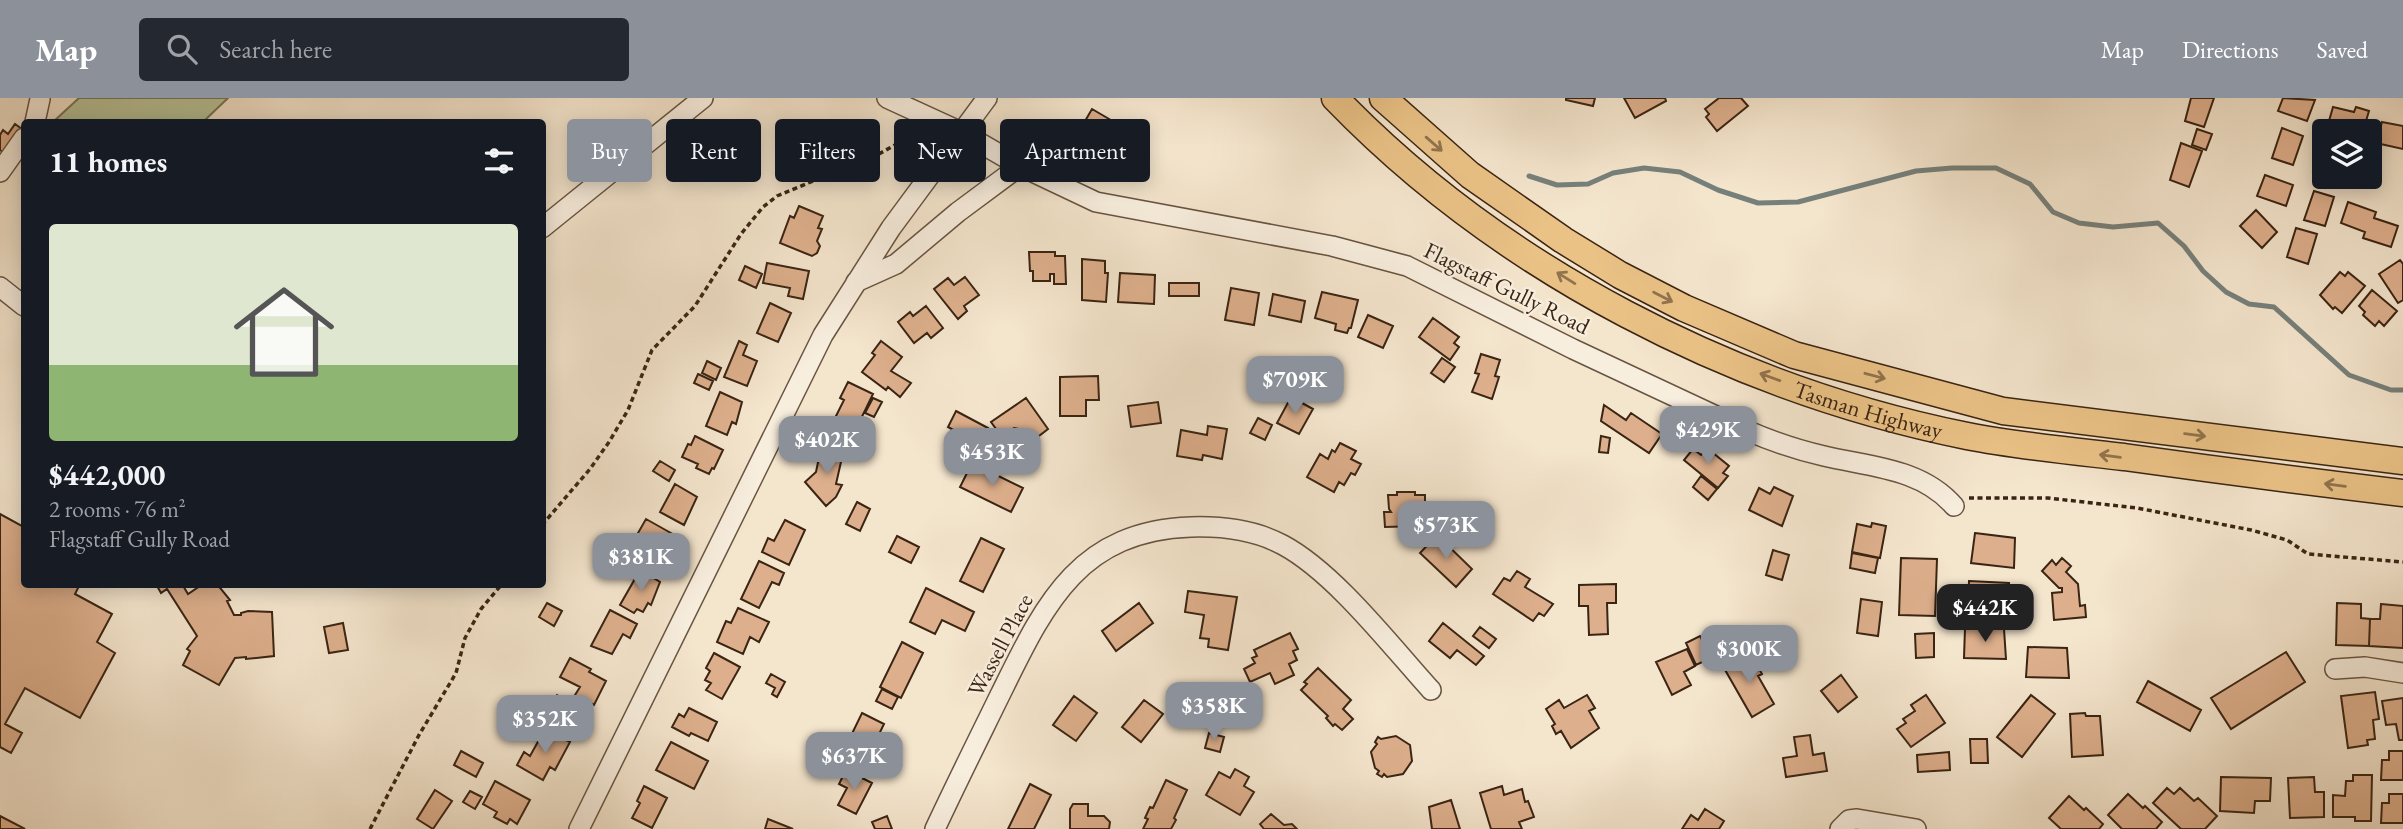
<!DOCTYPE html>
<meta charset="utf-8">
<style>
body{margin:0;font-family:"EB Garamond",serif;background:#242831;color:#f1f3f6;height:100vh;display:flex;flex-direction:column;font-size:26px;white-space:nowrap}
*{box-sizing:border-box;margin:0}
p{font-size:23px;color:#9ea1a6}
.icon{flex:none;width:38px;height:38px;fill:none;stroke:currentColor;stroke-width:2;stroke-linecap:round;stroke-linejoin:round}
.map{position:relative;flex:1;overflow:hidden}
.sheet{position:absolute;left:21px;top:21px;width:525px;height:469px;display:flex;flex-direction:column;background:#171b24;border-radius:7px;box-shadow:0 4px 18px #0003}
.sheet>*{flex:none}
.top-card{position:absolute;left:567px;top:21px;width:665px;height:63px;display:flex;gap:14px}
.fabs{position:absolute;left:2312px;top:21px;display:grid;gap:14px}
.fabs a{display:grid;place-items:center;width:70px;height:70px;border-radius:7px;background:#171b24;box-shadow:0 4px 18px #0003;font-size:35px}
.price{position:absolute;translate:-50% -60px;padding:0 16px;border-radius:14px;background:#8c9099;color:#fff;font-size:23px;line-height:46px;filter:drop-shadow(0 2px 4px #0008)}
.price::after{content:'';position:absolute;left:50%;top:42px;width:21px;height:16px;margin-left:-10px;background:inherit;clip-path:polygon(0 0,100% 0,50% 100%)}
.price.current{background:#222;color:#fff}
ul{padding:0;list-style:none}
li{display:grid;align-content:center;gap:14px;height:371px;padding:0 28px}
li span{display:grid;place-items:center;height:217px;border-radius:7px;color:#555}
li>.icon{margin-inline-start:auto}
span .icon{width:126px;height:126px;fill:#fffc;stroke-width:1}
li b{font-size:30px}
h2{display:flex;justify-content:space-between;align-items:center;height:84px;padding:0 28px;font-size:30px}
.pill{padding:0 24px;border-radius:7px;background:#171b24;box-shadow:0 4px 18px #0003;font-size:24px;line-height:63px}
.pill.current{background:#8c9099;color:#fff}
header{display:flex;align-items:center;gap:42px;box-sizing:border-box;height:98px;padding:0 35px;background:#8c9099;color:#fff}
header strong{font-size:33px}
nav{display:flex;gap:38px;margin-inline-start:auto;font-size:24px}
.search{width:490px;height:63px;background:#242831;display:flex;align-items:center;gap:18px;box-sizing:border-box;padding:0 24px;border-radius:7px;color:#9ea1a6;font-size:26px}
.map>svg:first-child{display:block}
.green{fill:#b8c59b;stroke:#797457;stroke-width:2}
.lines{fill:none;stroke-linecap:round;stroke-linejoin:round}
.stream{stroke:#76807b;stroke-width:5}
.building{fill:#ddaf8c;stroke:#3a2413;stroke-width:2}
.minor-casing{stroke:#685442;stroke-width:22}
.highway-casing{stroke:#3a2413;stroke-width:29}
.path{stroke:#3a2413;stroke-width:3.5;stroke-dasharray:5 3.5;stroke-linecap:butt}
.minor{stroke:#f8eede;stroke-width:19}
.highway{stroke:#eac286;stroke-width:26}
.oneway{stroke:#92734c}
.labels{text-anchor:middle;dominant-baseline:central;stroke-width:5;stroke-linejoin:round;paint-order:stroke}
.street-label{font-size:23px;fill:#3a2413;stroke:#f8eede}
</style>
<header>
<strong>Map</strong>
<div class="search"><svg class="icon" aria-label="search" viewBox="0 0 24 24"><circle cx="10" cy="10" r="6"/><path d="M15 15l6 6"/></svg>Search here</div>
<nav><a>Map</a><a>Directions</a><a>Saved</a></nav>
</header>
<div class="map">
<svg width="2403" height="731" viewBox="0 0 2403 731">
<rect width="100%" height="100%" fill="#f4e5cd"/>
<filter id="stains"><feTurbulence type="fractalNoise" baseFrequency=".00286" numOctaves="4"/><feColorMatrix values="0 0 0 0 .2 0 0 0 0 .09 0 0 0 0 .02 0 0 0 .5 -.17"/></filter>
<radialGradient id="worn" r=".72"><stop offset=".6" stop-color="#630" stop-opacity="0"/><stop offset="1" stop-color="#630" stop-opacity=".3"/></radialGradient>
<path class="green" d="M79,0H228L203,24H53Z"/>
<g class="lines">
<path class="stream" d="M1529,78L1557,87L1588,86L1613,75L1644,70L1680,74L1718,92L1758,105L1798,104L1916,73L1952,70H1996L2030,86L2053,114L2079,125L2113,129L2158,125L2184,148L2203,173L2226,194L2249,206L2274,209L2349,277L2391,292H2403"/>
</g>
<path class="building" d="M1566,0H1595L1593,8L1566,2Z
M1624,0H1665L1666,3L1635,20Z
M1719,0H1741L1748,8L1717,33L1706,19L1709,16L1705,11Z
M2191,0H2214L2204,29L2185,23Z
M2283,0L2315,2L2307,23L2278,13Z
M2333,9L2354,14L2356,9L2369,13L2363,33H2339L2327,30Z
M1092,11L1128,32L1117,51L1081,30Z
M2382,24L2403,28V51L2376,45Z
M15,26L22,31L5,55L0,52V37L3,32L8,36Z
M2282,30L2303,38L2293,67L2272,60Z
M2197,31L2212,36L2206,52L2192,47Z
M2181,45L2202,53L2189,89L2170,82Z
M2322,46L2324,47V78L2313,74Z
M2265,77L2293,87L2286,108L2257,98Z
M2314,93L2334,99L2325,128L2304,122Z
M2348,104L2376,114L2374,120L2398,128L2391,149L2363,140L2365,134L2341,125Z
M799,108L823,118L818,130L822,131L817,143L820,148L817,155L812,158L780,145L790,118L794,120Z
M2256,112L2277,134L2262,150L2240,128Z
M2296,130L2317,136L2308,166L2287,159Z
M1029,154H1055V158H1065L1066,186H1054V176H1050V183H1033V173H1030Z
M1082,161L1105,163V175H1108L1106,204L1082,202Z
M2400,162L2403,166V202L2398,205L2379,176Z
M767,165L809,173L803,201L788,198L790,190L763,185Z
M745,168L762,176L756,190L739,182Z
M2340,174L2345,178L2348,174L2365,188L2342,215L2335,209L2333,211L2320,197Z
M1120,175L1155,177L1154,206L1118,204Z
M965,179L979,197L964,208L967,213L958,221L934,191L948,180L954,187Z
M1169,185H1199V198H1169Z
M1231,190L1259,195L1254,227L1225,222Z
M2372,192L2397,213L2384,228L2379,223L2375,228L2363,217L2365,214L2359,208Z
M1322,194L1358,202L1351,230H1349L1347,235L1335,232L1336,226L1315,220Z
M1273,196L1305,203L1301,224L1269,217Z
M770,205L791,215L778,244L757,235Z
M926,208L943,230L931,240L927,235L914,245L898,224L910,214L913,218Z
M1368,217L1393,228L1383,250L1358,239Z
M1433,220L1459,239L1454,245L1459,249L1450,262L1419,239Z
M739,243L747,247L743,257L757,263L747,288L724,279Z
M881,243L902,259L891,273L911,285L900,299L888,289L886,292L862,274L875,257L872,255Z
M1481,256L1500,262L1495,278L1499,279L1492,301L1472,294L1479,276L1475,275Z
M1442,260L1455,269L1444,284L1431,275Z
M707,263L721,270L716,282L702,275Z
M698,276L713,283L709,292L694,285Z
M1098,278L1099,302H1086V318H1060V279Z
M848,284L873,296L856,331L835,320L844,302L840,300Z
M720,294L742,304L736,326L732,324L727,337L706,328Z
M1291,299L1313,311L1299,336L1277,325Z
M873,300L882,304L874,319L865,315Z
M1026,300L1048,331L1035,341L1029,333L1014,330L1002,339L991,324Z
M1158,304L1161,325L1131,329L1128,308Z
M1604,307L1626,322L1631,315L1662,336L1649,355L1601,323Z
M956,313L988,330L979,346L948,329Z
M1258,320L1272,327L1265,342L1250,335Z
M1208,328L1227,331L1222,361L1203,357L1202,362L1177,358L1181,332L1207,337Z
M695,338L723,352L714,371L712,370L709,376L696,370L698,366L682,359L688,346L691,347Z
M1601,338L1610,340L1608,355L1599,354Z
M1340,345L1356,353L1351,361L1361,366L1355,377L1351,375L1344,387L1339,384L1334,394L1307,379L1320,356L1328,361L1332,352L1335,354Z
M821,350L843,355L836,386L842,387L836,399L826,408L805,384L816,374Z
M1707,350L1729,368L1723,375L1728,378L1718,390L1684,362L1693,351L1701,357Z
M660,363L675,372L669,383L653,373Z
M972,365L1023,390L1011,414L960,389Z
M1701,378L1717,391L1708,402L1693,389Z
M675,386L697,399L684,427L660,414Z
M1774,389L1793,398L1782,428L1749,412L1759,390L1770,396Z
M1397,394H1415V397H1425V409L1415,410V415H1419L1420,428L1385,429L1384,414H1391L1389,411L1388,397H1397Z
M857,404L870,411L860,433L846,426Z
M0,416L24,429V486H80L75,496L112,516L97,544L115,555L80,620L25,590L5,626L22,635L11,655L0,649Z
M646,421L678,439L667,457L648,446L643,456L630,449Z
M785,422L805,432L789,467L762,454L768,440L774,443Z
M1872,425L1886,428L1880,460L1852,454L1857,426L1871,429Z
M1975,435L2015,440L2014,470L1971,465Z
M1437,437L1472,471L1456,489L1420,455Z
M897,438L919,449L911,465L889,454Z
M981,440L1004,451L983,494L960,483Z
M1773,452L1789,457L1782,482L1766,477Z
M1852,455L1878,460L1875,475L1850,470Z
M1901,460L1937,461L1935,518L1899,517Z
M2062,460L2071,468L2066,474L2078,486L2080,508L2085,507L2086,519L2054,522L2052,495L2062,494V490H2059L2042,473L2052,462L2056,467Z
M759,463L784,475L779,487L772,484L759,510L741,501Z
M640,472L660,484L651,507L648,505L643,514L637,511L634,515L620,507Z
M1517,473L1530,481L1525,489L1553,506L1544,518L1539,515L1533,523L1493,496L1504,480L1510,483Z
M1969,483L2009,485L2011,515L1968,513Z
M156,486H182L188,496L203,486H217L230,502L227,503L234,517H241V515L248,513L272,514L274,558L246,561V559L235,560L219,587L183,567L190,553L187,551L197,538L167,491L161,495Z
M1616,486V505H1607L1608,536L1589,537L1588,508H1579V487Z
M926,490L974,514L965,533L942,522L935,536L910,524Z
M1188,493L1237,499L1228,552L1208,549L1209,541L1200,540L1204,517L1185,514Z
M1861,501L1882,504L1878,538L1857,535Z
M547,505L562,513L554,528L539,519Z
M1139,505L1153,525L1116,553L1102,533Z
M2337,505L2361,506V520L2370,521L2369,548L2336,547Z
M2381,506L2403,508V550L2369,548L2370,521H2380Z
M738,510L769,524L759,544L750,539L743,556L717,544L726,523L731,525Z
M610,512L637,526L630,540L623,536L612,556L591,548Z
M343,525L348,552L329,555L324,529Z
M1443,525L1484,558L1476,567L1457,552L1450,560L1429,543Z
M1480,529L1496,541L1489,550L1473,538Z
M1965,530L2004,531L2006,561L1964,560Z
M1290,535L1298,551L1293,553L1297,562L1289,566L1294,577L1275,586L1270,575L1250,584L1244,571L1255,565L1252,560L1257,558L1254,552Z
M1934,535V559L1916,560L1915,536Z
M1700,538L1711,560L1696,567L1686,545Z
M902,544L923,555L901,600L880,589Z
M2028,549L2067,550L2069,580L2026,579Z
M1687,551L1695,568L1684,574L1691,587L1672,597L1656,564Z
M2286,554L2305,584L2231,631L2211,600Z
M714,555L740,569L722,601L706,592L711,585L705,582L710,573L706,570Z
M1750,555L1762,576L1758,578L1774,606L1752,619L1724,570Z
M570,560L591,571L589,574L606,583L594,607L575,597L580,589L560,579Z
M1318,570L1351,602L1343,611L1353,621L1342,632L1335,626L1333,628L1326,620L1328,618L1301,592L1307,586L1304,584Z
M771,576L785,584L777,599L772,596L775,590L766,585Z
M1841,577L1857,599L1838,614L1821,593Z
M2148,583L2201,612L2190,633L2137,604Z
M882,591L898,599L892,611L876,603Z
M2375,594L2379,621L2373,622L2375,641L2367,642L2368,647L2348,650L2341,598Z
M557,597L591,616L580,636L547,616Z
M1587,597L1595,610L1589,613L1599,630L1571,650L1561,633L1556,636L1552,628L1555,626L1546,611L1559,602L1564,610Z
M1926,597L1945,625L1911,649L1897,631L1906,625L1903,621L1915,613L1911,607Z
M2031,597L2055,616L2022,659L1997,639Z
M1074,598L1097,615L1076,643L1053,627Z
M2403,600V642H2399L2396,626L2386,627L2382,603Z
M1144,602L1163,616L1141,644L1122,629Z
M689,610L717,624L708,643L691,635L689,638L672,629L679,616L684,619Z
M862,615L884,626L867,661L845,650Z
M2085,615L2086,618H2100L2103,657L2072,659L2070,616Z
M545,631L570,644L555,672L550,669L543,682L517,667L524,654L530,658Z
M1209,635L1224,639L1220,654L1205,650Z
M1810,637L1813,657L1824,655L1827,673L1786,679L1783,660L1797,658L1794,639Z
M1396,638L1410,647L1412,663L1403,676L1387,679L1384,676L1382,679L1377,676L1379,673L1375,670L1371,654L1377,646L1375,644L1378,639L1381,641Z
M1970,641H1987L1988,665H1971Z
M671,644L708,663L694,691L656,672Z
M461,653L483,665L476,679L454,667Z
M2389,653H2403V682H2381L2382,662H2389Z
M1949,654L1950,672L1918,674L1917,657Z
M1235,671L1249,679L1244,688L1254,694L1240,717L1206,697L1219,674L1230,680Z
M846,672L872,685L856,716L838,707L847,690L839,686Z
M2353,677H2372L2371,723H2355V719H2333V697L2345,698L2346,683H2353Z
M2221,679L2271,680L2270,703H2255L2254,715L2220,713Z
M2314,679L2315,694H2324V719L2290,720L2288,680Z
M1166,682L1187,692L1174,720L1176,722L1171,731H1143L1148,721L1145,720L1150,709L1153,710Z
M495,683L530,702L517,726L510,721L507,726L494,719L497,714L483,706Z
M1030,686L1051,697L1034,731H1008Z
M644,688L667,700L652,730L632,720L640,705L637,703Z
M1502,688L1504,697L1522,691L1525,704L1528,703L1534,719L1519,724L1522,731H1491L1480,695Z
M2167,690L2174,696L2180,690L2194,703L2198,700L2217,718L2205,731H2181L2153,705Z
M435,692L452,703L433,731L417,721Z
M470,693L482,699L475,711L463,704Z
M2128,696L2143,710L2145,708L2162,724L2156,731H2122L2108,717Z
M2389,696H2403V725H2381L2382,705H2389Z
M2069,698L2084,712L2086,710L2103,726L2099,731H2061L2049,720Z
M1451,702L1460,731H1432L1429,709Z
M1073,706H1088V718H1104L1110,724L1109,731H1070V711Z
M1705,711L1724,723L1719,731H1682L1691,717L1698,722Z
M1271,716L1284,727L1292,726L1297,731H1264L1260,726Z
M0,718L25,731H0Z
M887,718L892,731H875L872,724Z
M768,721L793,731H765Z"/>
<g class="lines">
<defs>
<path id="minor" d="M887,0L961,34L1020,68L1096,104L1332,148L1407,168L1573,251L1746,332C1771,343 1797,352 1824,358C1870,369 1921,370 1954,408
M35,24L40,1
M0,74L24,40
M542,130L703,0
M856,184L896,166L958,114L1020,68
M0,189L24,208
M2335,571L2365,569L2403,575
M579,731L823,237L891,130L987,0
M935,731C956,686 978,642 1000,597C1044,508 1077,433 1191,429C1223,428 1255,432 1283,447C1335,475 1391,548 1431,592
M1840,731L1849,722L1857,721L1916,731"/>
<g id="highway">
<path id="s1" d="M1335,0C1501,172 1734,291 1967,338C2018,348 2072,353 2124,359C2217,372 2310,384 2403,395"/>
<path d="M1383,0L1470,77L1563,142L1620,177L1684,210L1794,257L2003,313L2403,363"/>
</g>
</defs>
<use href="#minor" class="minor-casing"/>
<use href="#highway" class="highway-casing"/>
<path class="path" d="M1969,400H2048L2137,410L2251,432L2287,442L2308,456L2403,464
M542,427L590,371L609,344L628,312L652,252L695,208L741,136L763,109L777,98L825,78L863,65L916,35
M370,731L419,637L456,575L465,540L481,511L502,486"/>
<use href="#minor" class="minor"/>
<use href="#highway" class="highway"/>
</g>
<defs><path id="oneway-shaft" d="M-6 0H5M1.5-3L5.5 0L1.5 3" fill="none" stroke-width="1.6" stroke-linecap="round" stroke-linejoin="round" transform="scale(1.75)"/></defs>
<g class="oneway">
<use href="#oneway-shaft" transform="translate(1434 46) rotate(41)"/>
<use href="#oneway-shaft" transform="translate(1566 180) rotate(-148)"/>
<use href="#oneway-shaft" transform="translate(1663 199) rotate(27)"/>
<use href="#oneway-shaft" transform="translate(1875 278) rotate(15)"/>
<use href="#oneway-shaft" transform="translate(1770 279) rotate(-160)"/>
<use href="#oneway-shaft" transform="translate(2195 337) rotate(7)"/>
<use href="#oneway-shaft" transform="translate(2110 358) rotate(-173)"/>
<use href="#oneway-shaft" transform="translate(2335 387) rotate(-173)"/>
</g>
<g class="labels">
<g class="street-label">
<text transform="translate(1507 190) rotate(26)">Flagstaff Gully Road</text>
<text stroke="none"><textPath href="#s1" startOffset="625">Tasman Highway</textPath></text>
<text transform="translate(1000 547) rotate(-62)">Wassell Place</text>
</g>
</g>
<rect width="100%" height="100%" filter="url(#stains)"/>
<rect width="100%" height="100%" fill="url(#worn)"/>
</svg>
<div class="fabs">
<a><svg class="icon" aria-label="layers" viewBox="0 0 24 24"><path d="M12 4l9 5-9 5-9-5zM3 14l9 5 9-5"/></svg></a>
</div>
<b class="price" style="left:1295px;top:318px">$709K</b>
<b class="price" style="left:1708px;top:368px">$429K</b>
<b class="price" style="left:827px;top:378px">$402K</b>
<b class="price" style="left:992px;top:390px">$453K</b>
<b class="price" style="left:1446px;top:463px">$573K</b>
<b class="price" style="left:641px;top:495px">$381K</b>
<b class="price current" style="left:1985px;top:546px">$442K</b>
<b class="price" style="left:1749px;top:587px">$300K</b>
<b class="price" style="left:1214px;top:644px">$358K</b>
<b class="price" style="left:545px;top:657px">$352K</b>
<b class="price" style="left:854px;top:694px">$637K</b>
<div class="top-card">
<a class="pill current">Buy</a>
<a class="pill">Rent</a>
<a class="pill">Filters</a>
<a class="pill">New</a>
<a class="pill">Apartment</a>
</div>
<section class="sheet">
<h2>11 homes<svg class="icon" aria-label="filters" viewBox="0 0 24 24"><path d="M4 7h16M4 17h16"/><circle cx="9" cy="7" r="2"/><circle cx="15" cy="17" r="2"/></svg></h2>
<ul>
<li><span style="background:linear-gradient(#dfe7d0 65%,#8fb573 0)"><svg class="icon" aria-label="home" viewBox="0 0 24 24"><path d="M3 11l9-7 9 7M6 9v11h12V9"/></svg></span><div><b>$442,000</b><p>2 rooms · 76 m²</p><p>Flagstaff Gully Road</p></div></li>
</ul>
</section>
</div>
